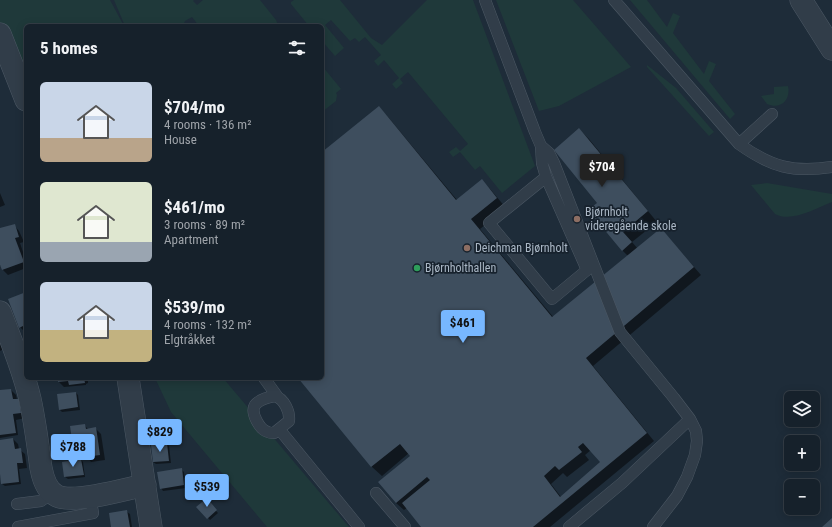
<!DOCTYPE html>
<meta charset="utf-8">
<style>
body{margin:0;font-family:"Roboto Condensed",sans-serif;background:#1f2933;color:#f1f3f6;height:100vh;display:flex;flex-direction:column;font-size:15px;white-space:nowrap}
*{box-sizing:border-box;margin:0}
p{font-size:13px;color:#9ea3a9}
.icon{flex:none;width:22px;height:22px;fill:none;stroke:currentColor;stroke-width:2;stroke-linecap:round;stroke-linejoin:round}
.map{position:relative;flex:1;overflow:hidden}
.details{position:absolute;left:24px;top:24px;width:300px;height:356px;display:flex;flex-direction:column;background:#16212b;border-radius:6px;box-shadow:0 2px 10px #0003,0 0 0 1px #353e47}
.details>*{flex:none}
.controls{position:absolute;left:784px;top:391px;display:grid;gap:8px}
.controls a{display:grid;place-items:center;width:36px;height:36px;border-radius:6px;background:#16212b;box-shadow:0 2px 10px #0003,0 0 0 1px #353e47;font-size:20px}
.price{position:absolute;translate:-50% -34px;padding:0 9px;border-radius:4px;background:#77b7ff;color:#111;font-size:13px;line-height:26px;filter:drop-shadow(0 1px 2px #0008)}
.price::after{content:'';position:absolute;left:50%;top:24px;width:12px;height:9px;margin-left:-6px;background:inherit;clip-path:polygon(0 0,100% 0,50% 100%)}
.price.on{background:#222;color:#fff}
ul{padding:0;list-style:none}
li{display:flex;align-items:center;gap:12px;height:100px;padding:0 16px}
li span{display:grid;place-items:center;flex:none;width:112px;height:80px;border-radius:6px;color:#555}
li>.icon{margin-inline-start:auto}
span .icon{width:48px;height:48px;fill:#fffc;stroke-width:1}
li b{font-size:17px}
h2{display:flex;justify-content:space-between;align-items:center;height:48px;padding:0 16px;font-size:17px}
.map>svg:first-child{display:block}
.green{fill:#1f393a}
.shadow{fill:#0007;fill-rule:evenodd}
.building{fill:#3e4e5e;fill-rule:evenodd}
.lines{fill:none;stroke-linecap:round;stroke-linejoin:round}
.service-casing{stroke:#4c5864;stroke-width:12}
.minor-casing{stroke:#4c5864;stroke-width:23}
.tertiary-casing{stroke:#4c5864;stroke-width:23}
.service{stroke:#313d49;stroke-width:11}
.minor{stroke:#313d49;stroke-width:22}
.tertiary{stroke:#313d49;stroke-width:22}
.education-dot{fill:#8d6e63;stroke:#17222d;stroke-width:1.5}
.leisure-dot{fill:#2e9e5b;stroke:#17222d;stroke-width:1.5}
.labels{text-anchor:middle;dominant-baseline:central;stroke-width:3.5;stroke-linejoin:round;paint-order:stroke}
.poi-label{font-size:12px;fill:#abb8c6;stroke:#17222d;text-anchor:start}
</style>
<div class="map">
<svg width="832" height="527" viewBox="0 0 832 527">
<rect width="100%" height="100%" fill="#1e2c39"/>
<path class="green" d="M0,0H110L124,26H26V100L0,26Z
M114,0H194L193,1L197,5L203,0H260L276,20L278,25L199,26L192,17L185,21L183,26H125Z
M294,0H340L371,38L382,45L427,0H473L535,166L502,193L480,166L475,170L460,152L453,157L449,152L456,147L460,151L468,144L408,72L400,79L403,83L396,89L392,84L399,78L384,60L378,66L374,61L381,55L365,37L359,42L355,38L350,41L331,20L325,25L344,48L335,56L322,41V26H309L291,4V2Z
M496,0H573L631,67L596,86L559,106L539,111Z
M630,0H647L667,27L673,13L680,16L673,33L704,74L709,61L716,64L709,81L735,114L730,119Z
M647,65L676,88L714,132L709,136L647,67Z
M322,67H323L341,89L336,93L337,95L336,101L322,112Z
M788,86C791,100 781,110 767,104L761,96L774,94V87Z
M767,183L832,194V202C816,208 792,223 775,214L751,185Z
M155,378H223L349,527H267L171,412Z"/>
<path class="shadow" d="M379,107L388,117L457,200L482,180L491,190L506,208L480,229L554,318L628,256L622,250L599,203L579,129L589,139L657,222L632,242L638,249L661,229L701,275L593,366L654,441L550,527H423L407,508L404,510L396,503L411,456L409,453L382,476L372,467L300,378H322V154ZM591,450L602,462L561,497L551,484L563,473L567,477L589,460L585,455Z
M0,193L5,205L0,207Z
M14,225L19,231L24,242L20,243L26,261V268L8,275L3,270L1,266H0V229Z
M26,294V332H25L20,327Z
M0,338L4,349L0,351Z
M59,378H88V383L86,384V385L64,387L59,382Z
M11,390L16,395L17,400H18L25,418L16,420L18,435L0,438V391Z
M76,393L78,395L80,410L62,412L60,410Z
M84,425L89,430L96,429L101,434L105,460L91,462L88,458L81,459L75,454L71,427Z
M13,439L18,444L19,449L25,454L27,468L19,469L21,484L5,486L2,484L0,471V441Z
M167,444L169,446L171,463L156,464L153,462Z
M81,460L83,462L85,477L68,479L65,477Z
M181,469L184,472L186,488L163,491L161,488Z
M206,500L218,513L210,520L198,507Z
M127,512L130,514L132,527H112Z"/>
<path class="building" d="M379,106L456,200L482,179L497,198L471,219L552,317L661,228L694,267L586,358L647,433L533,527H421L402,503L430,480L427,477L396,503L378,482L410,456L400,444L371,467L298,378H322V152ZM583,443L600,462L560,497L544,476L555,466L559,470L582,452L578,447Z
M579,128L648,211L623,232L632,242L622,251L588,210L597,203L554,150Z
M15,224L19,237L15,238L24,262L2,270L0,265V228Z
M26,292V333L23,326L19,328L8,299Z
M58,378H84L85,383L69,385L68,381L58,382Z
M11,389L13,399H19L21,413L13,414L16,433L0,435V390Z
M76,392L78,407L59,410L57,394Z
M85,424L86,429L96,427L100,455L85,457L84,453L74,454L70,426Z
M13,438L15,449L21,448L23,463H17L19,482L1,484L0,474V440Z
M167,443L169,461L153,462L151,445Z
M81,459L84,475L64,477L62,462Z
M182,468L184,485L160,489L157,472Z
M207,498L217,510L207,519L196,507Z
M127,510L130,527H111L109,513Z
M832,518V527H822Z"/>
<g class="lines">
<defs>
<path id="service" d="M485,0L535,132L541,146L549,153L554,163L620,332L674,398L690,419L696,431L697,441L695,455L687,477L677,496L653,527
M614,0L739,144C771,167 793,173 832,167
M739,144L772,114
M541,146L542,163L546,177L587,270L552,299L489,223L546,177
M264,378L277,396
M275,396C284,399 290,411 289,421L274,433C272,433 270,433 268,432C260,430 250,413 255,405C259,400 269,397 275,396Z
M279,429L359,527
M376,493L405,527
M17,504L41,501L52,493
M18,527L93,513L90,496
M569,527L622,483L690,419"/>
<path id="minor" d="M0,34L26,100
M0,312C11,340 23,369 30,399C35,422 38,445 41,468C43,479 47,491 57,496C75,504 125,489 145,485
M128,378L151,527"/>
<path id="tertiary" d="M801,0L832,49"/>
</defs>
<use href="#service" class="service-casing"/>
<use href="#minor" class="minor-casing"/>
<use href="#tertiary" class="tertiary-casing"/>
<use href="#service" class="service"/>
<use href="#minor" class="minor"/>
<use href="#tertiary" class="tertiary"/>
</g>
<g class="education-dot">
<circle cx="577" cy="219" r="4"/>
<circle cx="467" cy="248" r="4"/>
</g>
<circle class="leisure-dot" cx="417" cy="268" r="4"/>
<g class="labels">
<g class="poi-label">
<text x="585" y="212">Bjørnholt<tspan x="585" dy="14">videregående skole</tspan></text>
<text x="475" y="248">Deichman Bjørnholt</text>
<text x="425" y="268">Bjørnholthallen</text>
</g>
</g>
</svg>
<div class="controls">
<a><svg class="icon" aria-label="layers" viewBox="0 0 24 24"><path d="M12 4l9 5-9 5-9-5zM3 14l9 5 9-5"/></svg></a>
<a>+</a>
<a>−</a>
</div>
<b class="price on" style="left:602px;top:188px">$704</b>
<b class="price" style="left:463px;top:344px">$461</b>
<b class="price" style="left:160px;top:453px">$829</b>
<b class="price" style="left:73px;top:468px">$788</b>
<b class="price" style="left:207px;top:508px">$539</b>
<section class="details">
<h2>5 homes<svg class="icon" aria-label="filters" viewBox="0 0 24 24"><path d="M4 7h16M4 17h16"/><circle cx="9" cy="7" r="2"/><circle cx="15" cy="17" r="2"/></svg></h2>
<ul>
<li><span style="background:linear-gradient(#c9d6e8 70%,#b9a48a 0)"><svg class="icon" aria-label="home" viewBox="0 0 24 24"><path d="M3 11l9-7 9 7M6 9v11h12V9"/></svg></span><div><b>$704/mo</b><p>4 rooms · 136 m²</p><p>House</p></div></li>
<li><span style="background:linear-gradient(#dfe7d0 75%,#9aa5b1 0)"><svg class="icon" aria-label="home" viewBox="0 0 24 24"><path d="M3 11l9-7 9 7M6 9v11h12V9"/></svg></span><div><b>$461/mo</b><p>3 rooms · 89 m²</p><p>Apartment</p></div></li>
<li><span style="background:linear-gradient(#c9d6e8 60%,#c2b280 0)"><svg class="icon" aria-label="home" viewBox="0 0 24 24"><path d="M3 11l9-7 9 7M6 9v11h12V9"/></svg></span><div><b>$539/mo</b><p>4 rooms · 132 m²</p><p>Elgtråkket</p></div></li>
</ul>
</section>
</div>
